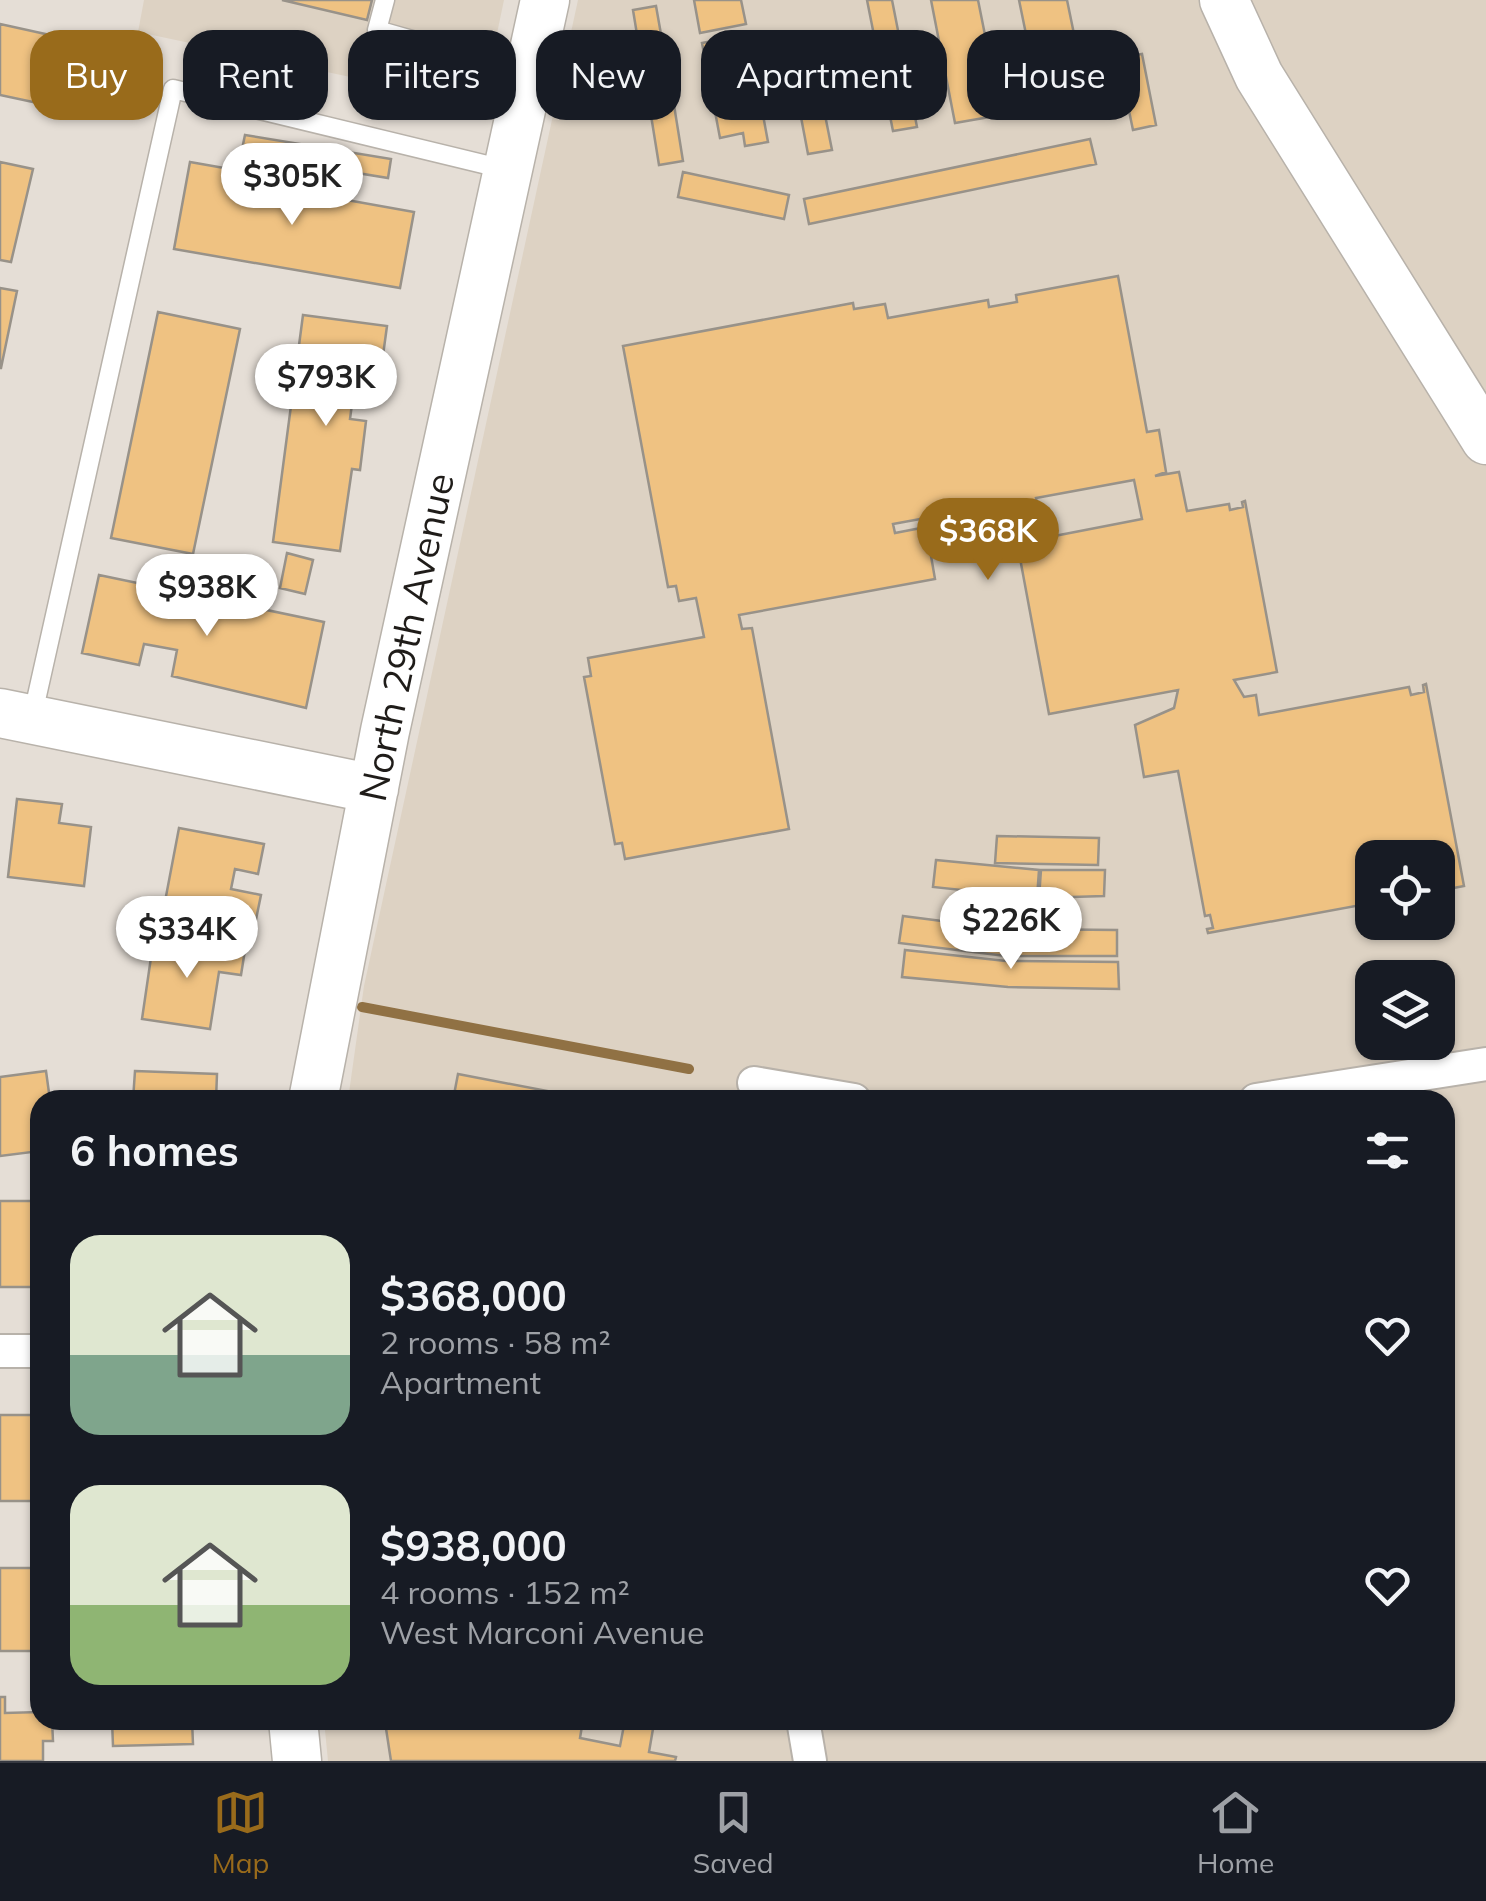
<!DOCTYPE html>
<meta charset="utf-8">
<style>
body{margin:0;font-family:Mulish,sans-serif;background:#20242c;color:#f1f3f6;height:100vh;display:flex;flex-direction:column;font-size:38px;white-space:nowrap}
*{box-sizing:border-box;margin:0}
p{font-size:32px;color:#9ea1a6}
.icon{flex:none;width:55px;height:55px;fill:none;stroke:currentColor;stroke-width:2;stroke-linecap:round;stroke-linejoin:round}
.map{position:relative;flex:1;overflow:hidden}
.side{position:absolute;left:30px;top:1090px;width:1425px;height:640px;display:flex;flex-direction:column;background:#171b24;border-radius:30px;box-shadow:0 2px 8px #0004}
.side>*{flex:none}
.hud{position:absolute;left:30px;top:30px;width:1428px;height:90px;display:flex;gap:20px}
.buttons{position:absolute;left:1355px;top:840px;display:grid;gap:20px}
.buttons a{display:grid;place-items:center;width:100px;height:100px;border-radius:20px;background:#171b24;box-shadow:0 2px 8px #0004;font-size:50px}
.price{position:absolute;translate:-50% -85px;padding:0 22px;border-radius:35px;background:#fff;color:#222;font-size:32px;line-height:65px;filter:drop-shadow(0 2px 5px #0008)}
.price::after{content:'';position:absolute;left:50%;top:60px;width:30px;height:22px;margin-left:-15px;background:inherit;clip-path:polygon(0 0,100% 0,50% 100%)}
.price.active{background:#996b1b;color:#fff}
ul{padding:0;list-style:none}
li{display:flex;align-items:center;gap:30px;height:250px;padding:0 40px}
li span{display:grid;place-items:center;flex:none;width:280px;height:200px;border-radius:30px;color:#555}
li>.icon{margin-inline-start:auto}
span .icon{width:120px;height:120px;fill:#fffc;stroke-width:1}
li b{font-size:42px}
h2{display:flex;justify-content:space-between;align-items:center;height:120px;padding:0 40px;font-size:42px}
.tag{padding:0 35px;border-radius:30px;background:#171b24;box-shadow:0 2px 8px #0004;font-size:35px;line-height:90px}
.tag.active{background:#996b1b;color:#fff}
.tab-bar{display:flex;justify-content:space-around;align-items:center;height:140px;border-top:2px solid #363941;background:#171b24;font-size:28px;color:#9ea1a6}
.tab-bar a{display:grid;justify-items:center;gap:5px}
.tab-bar .active{color:#996b1b}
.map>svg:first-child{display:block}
.built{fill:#ddd2c3;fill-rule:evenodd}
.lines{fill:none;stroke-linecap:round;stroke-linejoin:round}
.stream{stroke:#907144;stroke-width:10}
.building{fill:#efc282;stroke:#989289;stroke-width:2.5;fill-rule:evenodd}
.lane-casing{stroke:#b8b2aa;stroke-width:21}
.street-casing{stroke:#b8b2aa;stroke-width:36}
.secondary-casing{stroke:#b8b2aa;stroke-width:51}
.lane{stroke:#fff;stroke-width:18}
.street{stroke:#fff;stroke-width:32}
.secondary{stroke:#fff;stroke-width:48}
.labels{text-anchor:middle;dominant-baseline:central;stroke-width:10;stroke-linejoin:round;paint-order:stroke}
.street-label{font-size:38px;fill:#1f1c19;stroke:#fff}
</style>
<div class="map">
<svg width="1486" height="1761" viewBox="0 0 1486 1761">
<rect width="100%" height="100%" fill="#e5ded6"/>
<path class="built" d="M144,0H504L482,105L138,32Z
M578,0H1486V1761H328L324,1720H1445V1100H348L364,986ZM1372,858H1438V922H1372ZM1372,978H1438V1042H1372Z"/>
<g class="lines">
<path class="stream" d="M362,1007L689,1069"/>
</g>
<path class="building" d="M282,0H372L367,20Z
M694,0H741L746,24L700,33Z
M867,0H892L917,127L893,131Z
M931,0H978L1001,115L955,123Z
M1019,0H1067L1087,97L1041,107Z
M656,6L667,68L643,71L633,10Z
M0,24L77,41L69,78L54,75L47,105L0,95Z
M748,34L768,142L745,146L743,133L720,138L702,43Z
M809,35L832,150L808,154L786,38Z
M1142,54L1156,125L1133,130L1118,58Z
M669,74L683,161L659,165L645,78Z
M245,135L391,159L388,178L241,154Z
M1090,139L1096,164L809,224L804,199Z
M0,162L33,169L11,262L0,260Z
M190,162L247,172L243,191L273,197L275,182L331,191L330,197L414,212L400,288L174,249Z
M683,172L789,195L784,219L678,197Z
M1118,276L1147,432L1159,430L1166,472L1155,476L1179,472L1187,511L1229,504L1230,510L1243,507L1242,502L1245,501L1277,672L1234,680L1244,697L1256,695L1259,715L1409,687L1411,695L1424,692L1423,685L1426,684L1464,886L1438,891V858H1372V903L1208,933L1207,929L1213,928L1210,915L1205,916L1178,771L1144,777L1135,725L1174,708L1178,690L1049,714L1017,542L998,546L991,506L893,524L895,533L926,527L935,579L739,615L742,629L752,628L789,829L625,859L622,843L615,844L584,677L591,676L588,658L704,637L696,598L679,601L676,586L668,587L623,346L853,303L854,309L885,304L888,318L988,300L989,307L1017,302L1016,295ZM1134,480L1142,519L1044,538L1036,498Z
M0,288L17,291L1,368H0Z
M158,312L240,329L193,554L111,538Z
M303,315L387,326L378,392L354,389L350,419L366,421L360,470L352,469L340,551L273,542Z
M287,553L313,560L305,594L280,588Z
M99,575L324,622L306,708L172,676L177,650L144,644L139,665L82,653Z
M17,799L62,804L59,823L91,827L84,886L8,877Z
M179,828L264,844L258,874L235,869L231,889L261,895L254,929L163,912Z
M997,836L1099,838L1098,865L995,863Z
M936,860L1039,870L1037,898L933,887Z
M1041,870H1105L1104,896L1039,898Z
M903,916L1004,929L1117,930V956H1006L899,943Z
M154,937L245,950L241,975L219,972L210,1029L142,1019Z
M905,950L1006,961L1118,962L1119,989L1008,987L902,977Z
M46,1071L50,1100H40V1151L0,1156V1077Z
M135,1071L217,1074L216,1100H133Z
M458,1074L594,1100H453Z
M0,1201H40V1287H0Z
M0,1415H40V1501H0Z
M0,1568H35V1651H0Z
M0,1697H5V1713L40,1712V1720H52L53,1741H43V1761H0Z
M112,1720H192L193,1744L113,1746Z
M390,1720H583L580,1738L620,1746L625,1720H650L654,1723L649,1752L676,1757L675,1761H391L385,1722Z"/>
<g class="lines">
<defs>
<path id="lane" d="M385,0L377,30L525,72
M32,718L173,89L508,170"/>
<path id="street" d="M754,1083L854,1100
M1256,1100L1486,1064
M0,1351H40
M803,1720L810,1761"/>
<path id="secondary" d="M1224,0L1259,76L1486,440
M0,713L374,789
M313,1100L385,731L545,0
M293,1720L297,1761"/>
</defs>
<use href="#lane" class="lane-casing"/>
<use href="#street" class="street-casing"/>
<use href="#secondary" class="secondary-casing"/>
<use href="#lane" class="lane"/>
<use href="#street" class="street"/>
<use href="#secondary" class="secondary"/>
</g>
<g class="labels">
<g class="street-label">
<text transform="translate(406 637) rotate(-78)">North 29th Avenue</text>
</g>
</g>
</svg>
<div class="buttons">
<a><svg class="icon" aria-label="locate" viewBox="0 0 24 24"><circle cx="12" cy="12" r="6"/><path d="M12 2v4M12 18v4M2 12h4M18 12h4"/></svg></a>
<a><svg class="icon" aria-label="layers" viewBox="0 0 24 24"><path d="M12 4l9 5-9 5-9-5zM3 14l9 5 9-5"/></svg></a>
</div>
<b class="price" style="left:292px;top:228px">$305K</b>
<b class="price" style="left:326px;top:429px">$793K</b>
<b class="price active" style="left:988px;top:583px">$368K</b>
<b class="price" style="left:207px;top:639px">$938K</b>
<b class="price" style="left:1011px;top:972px">$226K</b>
<b class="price" style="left:187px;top:981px">$334K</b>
<div class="hud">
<a class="tag active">Buy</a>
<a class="tag">Rent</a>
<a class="tag">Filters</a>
<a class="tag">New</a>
<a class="tag">Apartment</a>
<a class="tag">House</a>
</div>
<section class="side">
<h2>6 homes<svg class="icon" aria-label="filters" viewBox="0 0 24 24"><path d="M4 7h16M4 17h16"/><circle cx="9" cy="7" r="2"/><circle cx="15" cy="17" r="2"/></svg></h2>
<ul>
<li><span style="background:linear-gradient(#dfe7d0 60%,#7fa58c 0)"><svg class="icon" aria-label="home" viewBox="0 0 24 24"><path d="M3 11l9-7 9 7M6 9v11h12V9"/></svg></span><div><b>$368,000</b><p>2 rooms · 58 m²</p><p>Apartment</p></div><svg class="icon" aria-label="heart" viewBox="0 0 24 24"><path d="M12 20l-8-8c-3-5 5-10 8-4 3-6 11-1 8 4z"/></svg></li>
<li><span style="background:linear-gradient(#dfe7d0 60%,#8fb573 0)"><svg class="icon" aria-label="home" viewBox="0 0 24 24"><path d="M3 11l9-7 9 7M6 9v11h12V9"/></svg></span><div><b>$938,000</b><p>4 rooms · 152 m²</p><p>West Marconi Avenue</p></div><svg class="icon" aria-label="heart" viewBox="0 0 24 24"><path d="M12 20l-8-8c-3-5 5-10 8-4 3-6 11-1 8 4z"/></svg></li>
</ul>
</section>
</div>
<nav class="tab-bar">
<a class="active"><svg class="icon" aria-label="map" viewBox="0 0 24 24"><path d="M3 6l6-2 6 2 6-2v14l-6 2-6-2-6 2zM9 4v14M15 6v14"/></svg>Map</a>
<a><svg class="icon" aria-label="saved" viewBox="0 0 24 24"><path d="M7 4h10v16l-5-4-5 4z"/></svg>Saved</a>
<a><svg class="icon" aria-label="home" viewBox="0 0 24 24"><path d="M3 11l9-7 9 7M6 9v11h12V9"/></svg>Home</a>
</nav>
